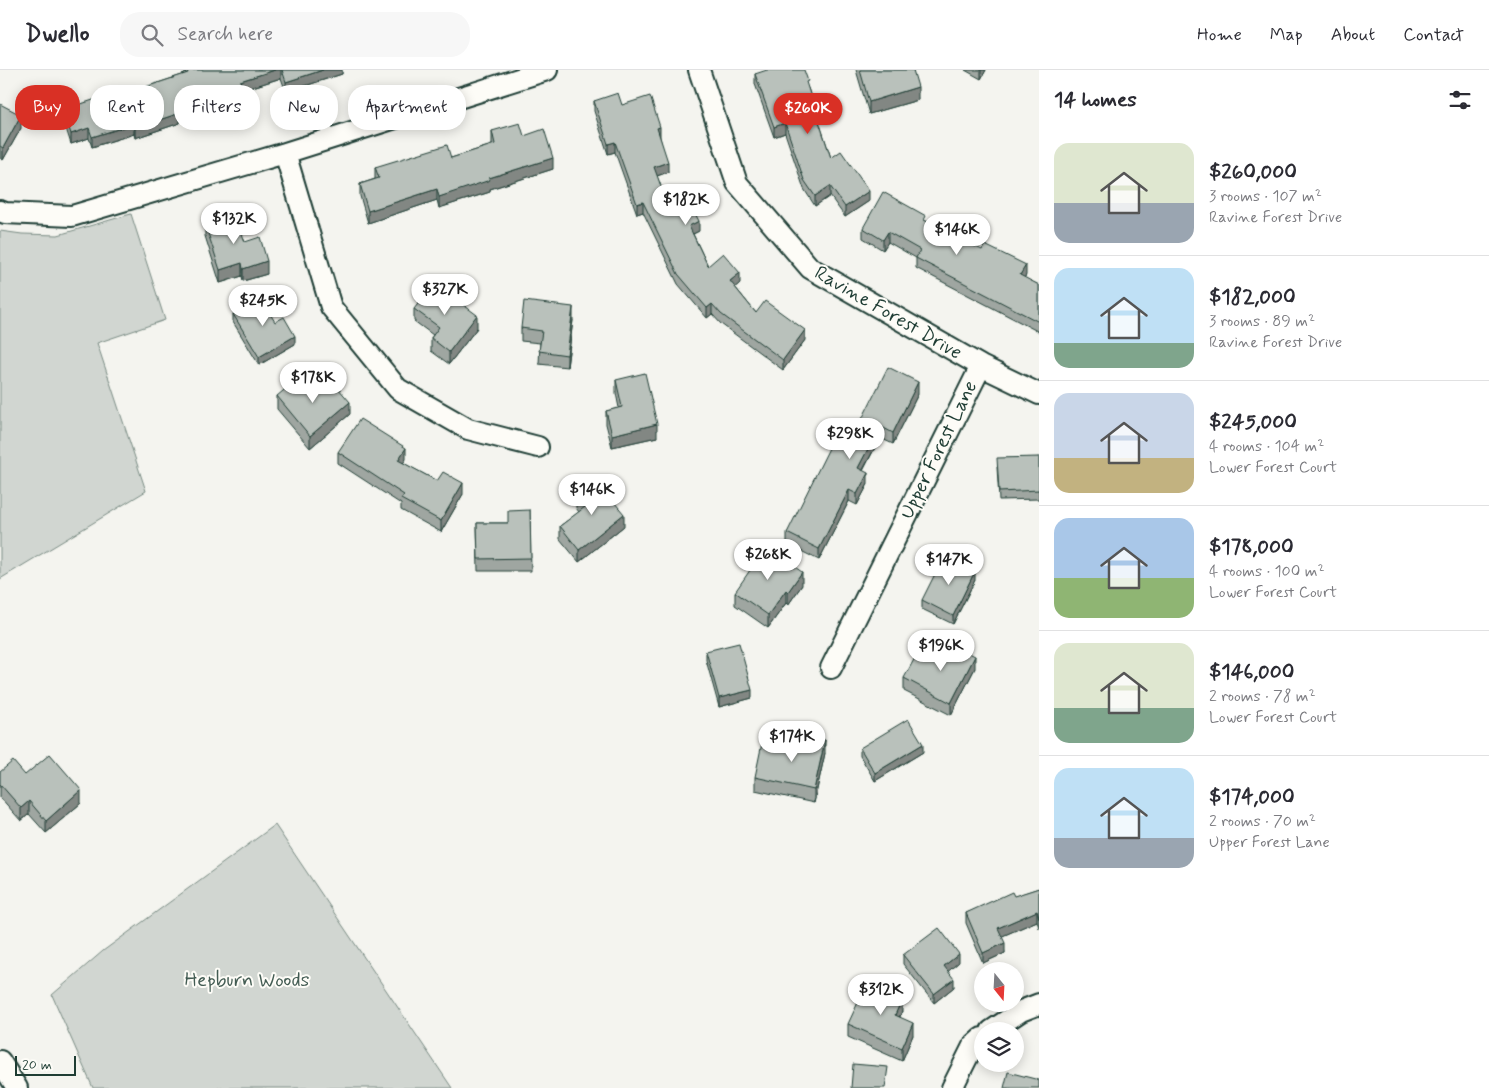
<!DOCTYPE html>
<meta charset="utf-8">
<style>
body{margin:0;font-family:Mynerve,sans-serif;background:#f7f7f7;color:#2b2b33;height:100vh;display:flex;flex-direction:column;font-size:19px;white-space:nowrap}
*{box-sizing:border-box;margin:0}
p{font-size:16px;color:#7c7c81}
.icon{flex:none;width:28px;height:28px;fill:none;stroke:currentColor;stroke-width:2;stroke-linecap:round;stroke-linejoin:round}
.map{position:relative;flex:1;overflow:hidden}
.drawer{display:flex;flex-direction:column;background:#fff;width:450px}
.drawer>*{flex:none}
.hud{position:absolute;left:15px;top:15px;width:475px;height:45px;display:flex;gap:10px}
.needle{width:32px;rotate:162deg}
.buttons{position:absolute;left:974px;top:892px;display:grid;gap:10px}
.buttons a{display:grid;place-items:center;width:50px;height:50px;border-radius:50%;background:#fff;box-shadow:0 2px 12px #0003;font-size:25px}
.scale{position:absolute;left:15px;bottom:12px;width:61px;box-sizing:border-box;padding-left:5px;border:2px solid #1f3d34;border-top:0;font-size:14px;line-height:18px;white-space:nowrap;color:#1f3d34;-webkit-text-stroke:4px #fdfcf7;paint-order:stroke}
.price{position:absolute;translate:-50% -42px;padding:0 11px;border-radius:18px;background:#fff;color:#222;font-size:16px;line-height:32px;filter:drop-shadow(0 1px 2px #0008)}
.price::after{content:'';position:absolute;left:50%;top:30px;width:15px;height:11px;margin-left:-8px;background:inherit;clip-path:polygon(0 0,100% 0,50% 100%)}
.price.on{background:#d93025;color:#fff}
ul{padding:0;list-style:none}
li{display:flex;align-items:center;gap:15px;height:125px;padding:0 15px}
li+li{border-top:1px solid #e1e1e2}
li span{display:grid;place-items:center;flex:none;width:140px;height:100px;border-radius:15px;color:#555}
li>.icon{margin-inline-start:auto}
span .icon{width:60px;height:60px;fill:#fffc;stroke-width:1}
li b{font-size:21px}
h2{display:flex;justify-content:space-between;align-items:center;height:60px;padding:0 15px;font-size:21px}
.chip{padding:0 18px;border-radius:20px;background:#fff;box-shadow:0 2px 12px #0003;font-size:18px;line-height:45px}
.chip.on{background:#d93025;color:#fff}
header{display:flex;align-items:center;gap:30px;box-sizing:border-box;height:70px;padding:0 25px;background:#fff;border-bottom:1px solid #e1e1e2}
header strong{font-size:24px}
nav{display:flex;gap:28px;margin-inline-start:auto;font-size:18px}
.search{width:350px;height:45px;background:#f7f7f7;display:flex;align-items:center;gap:12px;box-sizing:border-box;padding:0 18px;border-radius:20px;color:#7c7c81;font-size:19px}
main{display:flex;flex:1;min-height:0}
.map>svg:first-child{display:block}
.green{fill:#d1d6d1;stroke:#788a82}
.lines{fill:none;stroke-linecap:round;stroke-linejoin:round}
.street-casing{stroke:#1f3d34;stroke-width:24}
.street{stroke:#fdfcf7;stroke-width:20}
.wall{fill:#9fa6a1;stroke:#1f3d34}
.shaded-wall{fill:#828783;stroke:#1f3d34}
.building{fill:#b9c1bb;stroke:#1f3d34}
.labels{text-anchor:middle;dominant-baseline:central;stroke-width:4;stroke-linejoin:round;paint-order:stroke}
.street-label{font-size:20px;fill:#1f3d34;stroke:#fdfcf7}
.park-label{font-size:20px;fill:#435c53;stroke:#fdfcf7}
</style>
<header>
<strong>Dwello</strong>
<div class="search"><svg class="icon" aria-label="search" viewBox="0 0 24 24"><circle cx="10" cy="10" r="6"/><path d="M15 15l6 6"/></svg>Search here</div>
<nav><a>Home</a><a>Map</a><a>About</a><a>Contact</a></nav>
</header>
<main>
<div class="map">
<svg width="1039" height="1018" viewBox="0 0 1039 1018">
<rect width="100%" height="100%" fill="#f4f4ef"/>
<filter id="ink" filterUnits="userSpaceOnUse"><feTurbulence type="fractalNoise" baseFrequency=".02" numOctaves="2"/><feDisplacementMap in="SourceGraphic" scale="10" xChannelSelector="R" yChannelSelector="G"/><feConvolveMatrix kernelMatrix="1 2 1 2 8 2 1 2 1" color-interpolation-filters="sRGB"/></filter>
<g filter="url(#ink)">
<path class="green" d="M131,144L165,250L97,273L146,421L0,509V161L22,164L58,165Z
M275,755L452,1018H93L52,925L103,881Z"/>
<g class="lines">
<defs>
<path id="street" d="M699,0L737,113L810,198L981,296L1039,324
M285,83L331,237L398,319L468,359L538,377
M0,141L5,143L72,146L285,83L547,0
M831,598L981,296
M991,961L1021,941L1039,934
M0,991L17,1018
M952,1018L973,976L982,968"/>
</defs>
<use href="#street" class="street-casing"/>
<use href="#street" class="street"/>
</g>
<path class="wall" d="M185,0H342V4L286,22L281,8L243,20L244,34L220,42L215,28L179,40L180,53L135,68L134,64L92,77L89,68L71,74L63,49V40L109,29L185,4Z
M856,0H913L918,30L869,44Z
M965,0H986L981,9Z
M755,4L808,18L831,88L869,131L845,147L830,126L815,136L804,119L785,63L774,67L755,14Z
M594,31L622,35L660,67L668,102L657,106L670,141L699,161L693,164L708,196L740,213L735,217L756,243L805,270L783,300L721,254L712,244L707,248L678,214L643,142L637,144L615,82L608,84L594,41Z
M0,34L21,58L3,90L0,88Z
M492,61L524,66L553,99L490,119V122L439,138L437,130L368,153L360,126V114L375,109V97L451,88L492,75Z
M926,151L1026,205L1024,208L1039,215V262L916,198V188L888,172L883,180L863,168V158Z
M205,154L245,172L267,204L243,211L242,206L220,213L205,166Z
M414,239L477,258L449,294L431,281V268L433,265L414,251Z
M233,244L275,252L295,274L259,295L233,252Z
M573,250L567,297L539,294L540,273L521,271V258Z
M616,310L657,367L612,377L606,354V341L619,338L616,323Z
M317,323L350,344L310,378L277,339V326Z
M918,324L893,374L880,368L863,401L868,414L857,435L849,431L819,490L787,474V463L853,367Z
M338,382L406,389L403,393L437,411L463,424L441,462L401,440V434L338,393Z
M1039,387V429L999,430L997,397Z
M576,426L624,456L579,492L560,469V456L579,442L576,438Z
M530,440L531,501H478L477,453H508Z
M975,510L953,554L922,539V530Z
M802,515L788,535L786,533L768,558L735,535V522Z
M706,581L752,628L719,637L706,590Z
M936,594L975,598L951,645L904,621V608Z
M860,678L923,682L875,711L860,686Z
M797,681L825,683L814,733L755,720V707Z
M0,702L25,705L81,733L46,763L29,744L21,751L0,727Z
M1039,818V858L1037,851L1002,866L1005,883L983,893L966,853V843Z
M903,885L959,892L948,901L954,917L934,933L903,894Z
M902,941L900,947L913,965L902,991L848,967V954Z"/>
<path class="shaded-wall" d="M275,0H281V8L240,21V11Z
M323,0H342V4L286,22V12Z
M981,0H986L981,9Z
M918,17V30L869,44V32Z
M215,18V28L176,41V31Z
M244,24V34L220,42V32Z
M180,43V53L135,68V58Z
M21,45V58L3,90V78Z
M785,53V63L774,67V57Z
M134,54V64L92,77V67Z
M660,57V67L657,69V58Z
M89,58V68L71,74V64Z
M615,72V82L608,84V74Z
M553,88V99L490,119V122L439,138V127L489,108Z
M668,92V102L654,107V97Z
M830,116V126L815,136V126Z
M437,119V130L368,153V141Z
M869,121V131L845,147V137Z
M643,132V142L637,144V134Z
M699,151V161L689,166V156Z
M888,162V172L883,180V170Z
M267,191V204L243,211V199Z
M242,193V206L220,213V200Z
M1026,195V205L1020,215V205Z
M740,203V213L730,222V211Z
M712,234V244L707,248V238Z
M573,237V250L567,297V285Z
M477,245V258L449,294V282Z
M805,260V270L783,300V290Z
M295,266V274L259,295V287Z
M918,312V324L893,374V363Z
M350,332V344L310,378V366Z
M657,354V367L612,377V365Z
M880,356V368L858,409V398Z
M406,378V389L398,401V390Z
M868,403V414L857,435V424Z
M463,413V424L441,462V451Z
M849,420V431L819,490V479Z
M624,444V456L579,492V480Z
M975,501V510L953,554V546Z
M802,502V515L788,535V522Z
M786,520V533L768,558V545Z
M975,586V598L951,645V633Z
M752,620V628L719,637V628Z
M825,670V683L814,733V720Z
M923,674V682L875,711V703Z
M81,720V733L46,763V751Z
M29,731V744L21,751V738Z
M1037,841V851L998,868V858Z
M1005,873V883L983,893V883Z
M959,884V892L944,905V896Z
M954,909V917L934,933V924Z
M902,929V941L895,957V945Z
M913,953V965L902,991V978Z"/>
<path class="building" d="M187,0H275L240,11L244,24L220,32L215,18L176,31L180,43L135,58L134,54L92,67L89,58L71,64L63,40L108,25L109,29L188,3Z
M282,0H323L286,12Z
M767,0H804L808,11L806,12L831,88L841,81L869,121L845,137L830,116L815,126L804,110L785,53L774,57L755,4Z
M860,0H913L918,17L869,32Z
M618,23L622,35L650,26L660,57L657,58L668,92L654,97L670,141L689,132L699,151L689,156L708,196L723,183L740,203L730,211L756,243L765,231L805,260L783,290L721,244L712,234L707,238L678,204L643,132L637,134L615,72L608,74L594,31Z
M0,34L21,45L3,78L0,76Z
M520,53L524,66L544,59L553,88L489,108L490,110L439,127L437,119L368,141L360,114L379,108L375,97L447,75L451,88L495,74L492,61Z
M883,122L926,146L924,150L982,180L985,175L1026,195L1020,205L1039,215V252L916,188L920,180L888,162L883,170L863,158Z
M235,144L245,172L260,167L267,191L243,199L242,193L220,200L205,154Z
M434,213L477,245L449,282L431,268L439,257L414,239Z
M260,227L275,252L284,247L295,266L259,287L233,244Z
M524,231L573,237L567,285L539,281L542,261L521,258Z
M888,297L918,312L893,363L880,356L858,398L868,403L857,424L849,420L819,479L787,463L838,360L853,367Z
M645,303L657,354L612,365L606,341L622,337L616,310Z
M302,305L317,323L332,311L350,332L310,366L277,326Z
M360,349L406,378L398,390L437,411L443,402L463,413L441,451L401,429L404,425L338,382Z
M1039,387V420L999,422L997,388Z
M596,410L624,444L579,480L560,456L585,437L576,426Z
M530,440L531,488L478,489L477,453H508V441Z
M766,477L802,502L788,522L786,520L768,545L735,522Z
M944,486L975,501L953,546L922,530Z
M947,572L975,586L951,633L904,608L917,584L936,594Z
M739,573L752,620L719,628L706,581Z
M908,649L923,674L875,703L860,678Z
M801,665L825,670L814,720L755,707L762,673L797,681Z
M50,684L81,720L46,751L29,731L21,738L0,714V702L13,691L25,705Z
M1039,818V848L1037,841L998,858L1005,873L983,883L966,843L1012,822L1014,826Z
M939,858L959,884L944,896L954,909L934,924L903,885Z
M867,913L902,929L895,945L913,953L902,978L848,954Z
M853,994L888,997L885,1018H851Z
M1008,1002L1039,1010V1018H1004Z"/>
</g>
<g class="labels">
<g class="street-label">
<text transform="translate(888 243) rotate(30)">Ravine Forest Drive</text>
<text transform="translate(939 380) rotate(-64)">Upper Forest Lane</text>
</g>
<g class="park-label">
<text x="247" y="910">Hepburn Woods</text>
</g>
</g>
</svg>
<div class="buttons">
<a><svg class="needle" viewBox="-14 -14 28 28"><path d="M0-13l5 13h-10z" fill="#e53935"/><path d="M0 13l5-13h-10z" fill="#7c7c81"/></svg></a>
<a><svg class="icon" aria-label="layers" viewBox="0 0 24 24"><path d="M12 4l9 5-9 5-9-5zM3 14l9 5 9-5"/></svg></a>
</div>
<div class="scale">20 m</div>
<b class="price on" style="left:808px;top:65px">$260K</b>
<b class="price" style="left:686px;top:156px">$182K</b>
<b class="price" style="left:234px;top:175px">$132K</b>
<b class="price" style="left:957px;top:186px">$146K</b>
<b class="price" style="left:445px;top:246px">$327K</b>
<b class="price" style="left:263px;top:257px">$245K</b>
<b class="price" style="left:313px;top:334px">$178K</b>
<b class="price" style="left:850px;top:390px">$298K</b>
<b class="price" style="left:592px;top:446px">$146K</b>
<b class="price" style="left:768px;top:511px">$268K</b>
<b class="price" style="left:949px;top:516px">$147K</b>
<b class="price" style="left:941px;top:602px">$196K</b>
<b class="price" style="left:792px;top:693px">$174K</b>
<b class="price" style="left:881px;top:946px">$312K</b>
<div class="hud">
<a class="chip on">Buy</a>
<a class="chip">Rent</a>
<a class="chip">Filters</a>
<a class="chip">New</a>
<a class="chip">Apartment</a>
</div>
</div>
<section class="drawer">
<h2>14 homes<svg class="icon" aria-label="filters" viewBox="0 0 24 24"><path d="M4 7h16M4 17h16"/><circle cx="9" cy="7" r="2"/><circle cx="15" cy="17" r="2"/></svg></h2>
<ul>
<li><span style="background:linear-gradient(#dfe7d0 60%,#9aa5b1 0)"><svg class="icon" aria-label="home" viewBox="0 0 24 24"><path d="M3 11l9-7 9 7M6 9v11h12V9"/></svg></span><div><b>$260,000</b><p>3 rooms · 107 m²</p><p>Ravine Forest Drive</p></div></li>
<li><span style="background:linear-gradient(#bfe0f5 75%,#7fa58c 0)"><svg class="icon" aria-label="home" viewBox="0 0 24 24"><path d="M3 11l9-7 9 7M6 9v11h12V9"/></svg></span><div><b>$182,000</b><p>3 rooms · 89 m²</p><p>Ravine Forest Drive</p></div></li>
<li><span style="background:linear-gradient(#c9d6e8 65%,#c2b280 0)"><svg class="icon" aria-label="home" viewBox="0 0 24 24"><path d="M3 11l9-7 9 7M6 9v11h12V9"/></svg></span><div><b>$245,000</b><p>4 rooms · 104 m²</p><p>Lower Forest Court</p></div></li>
<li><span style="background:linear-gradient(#a9c7e8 60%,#8fb573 0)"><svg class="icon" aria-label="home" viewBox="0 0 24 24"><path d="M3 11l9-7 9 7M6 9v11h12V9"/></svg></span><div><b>$178,000</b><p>4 rooms · 100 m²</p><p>Lower Forest Court</p></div></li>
<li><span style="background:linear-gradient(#dfe7d0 65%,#7fa58c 0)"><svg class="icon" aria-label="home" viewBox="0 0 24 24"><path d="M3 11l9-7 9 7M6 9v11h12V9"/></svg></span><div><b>$146,000</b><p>2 rooms · 78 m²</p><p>Lower Forest Court</p></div></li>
<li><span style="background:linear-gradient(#bfe0f5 70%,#9aa5b1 0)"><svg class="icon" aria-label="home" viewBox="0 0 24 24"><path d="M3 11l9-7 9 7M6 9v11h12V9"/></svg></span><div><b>$174,000</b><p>2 rooms · 70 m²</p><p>Upper Forest Lane</p></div></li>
</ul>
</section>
</main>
